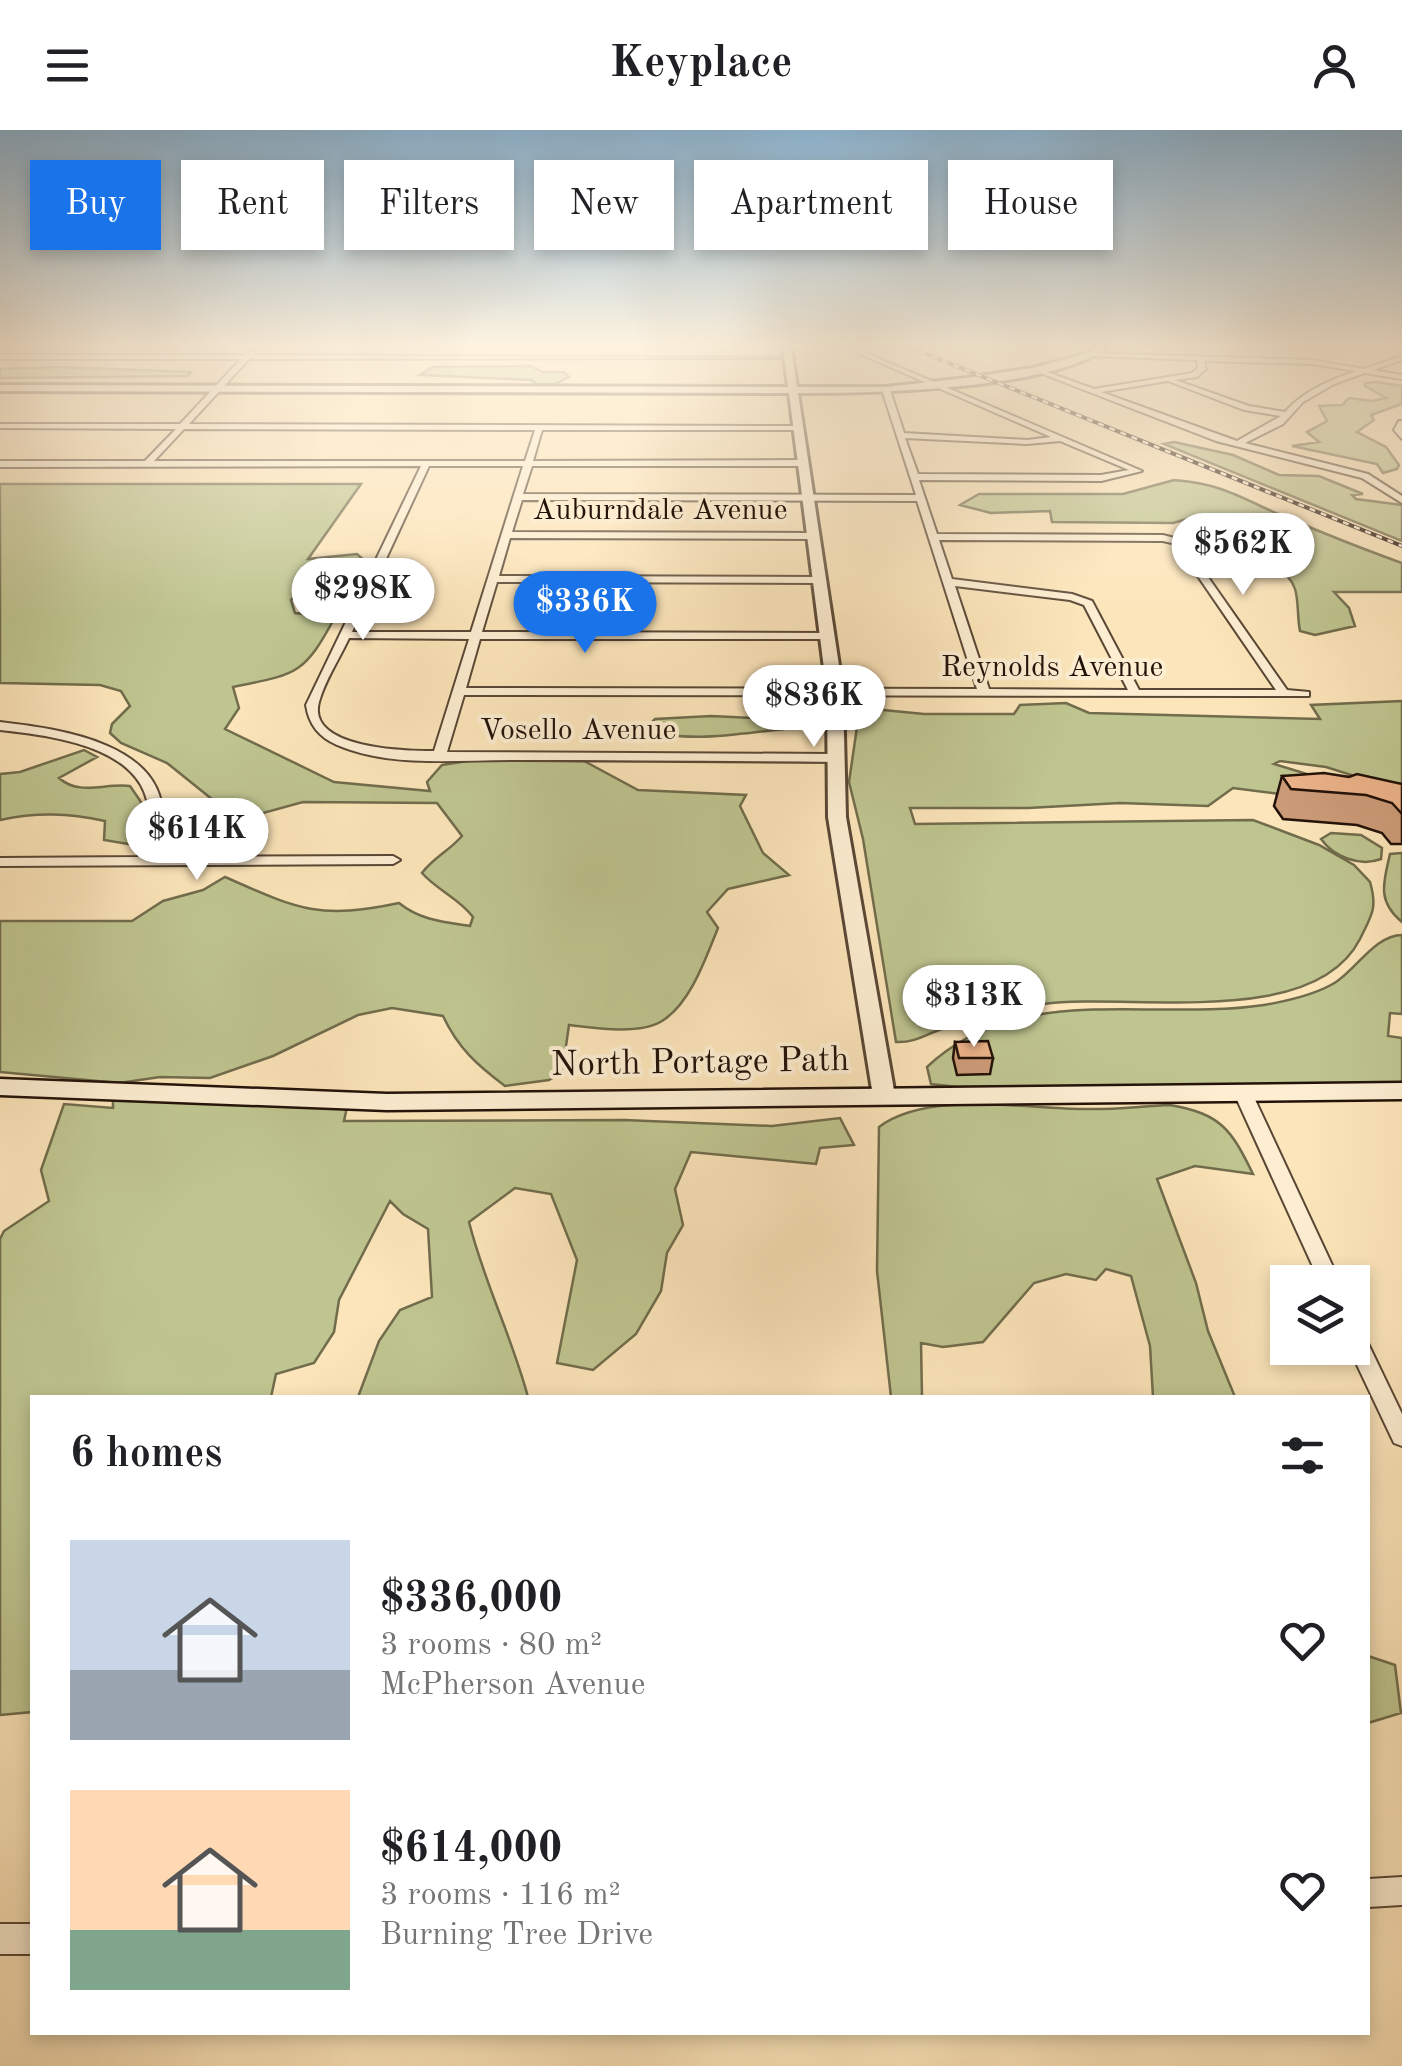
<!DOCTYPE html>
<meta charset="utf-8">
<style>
body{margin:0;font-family:"Old Standard TT",serif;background:#f6f6f6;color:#202124;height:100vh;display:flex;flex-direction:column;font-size:38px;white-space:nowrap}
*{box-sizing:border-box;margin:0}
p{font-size:32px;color:#757577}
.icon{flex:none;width:55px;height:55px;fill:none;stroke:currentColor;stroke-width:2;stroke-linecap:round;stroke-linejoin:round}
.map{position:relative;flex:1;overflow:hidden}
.side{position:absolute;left:30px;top:1265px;width:1340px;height:640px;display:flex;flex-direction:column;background:#fff;border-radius:0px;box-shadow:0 5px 15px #0003}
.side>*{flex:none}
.guide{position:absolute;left:30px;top:30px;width:1342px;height:90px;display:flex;gap:20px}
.buttons{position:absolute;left:1270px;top:1135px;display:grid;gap:20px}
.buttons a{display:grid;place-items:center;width:100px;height:100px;border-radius:0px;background:#fff;box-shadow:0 5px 15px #0003;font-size:50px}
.price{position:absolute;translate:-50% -85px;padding:0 22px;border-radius:35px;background:#fff;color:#222;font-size:32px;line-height:65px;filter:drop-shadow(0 2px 5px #0008)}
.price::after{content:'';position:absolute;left:50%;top:60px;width:30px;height:22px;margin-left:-15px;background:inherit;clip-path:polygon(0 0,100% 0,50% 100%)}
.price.current{background:#1a73e8;color:#fff}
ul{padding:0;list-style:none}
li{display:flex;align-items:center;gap:30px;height:250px;padding:0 40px}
li span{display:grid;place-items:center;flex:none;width:280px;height:200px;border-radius:0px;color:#555}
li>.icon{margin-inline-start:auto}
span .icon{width:120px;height:120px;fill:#fffc;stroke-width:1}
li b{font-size:42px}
h2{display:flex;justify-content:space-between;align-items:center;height:120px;padding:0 40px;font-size:42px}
.tag{padding:0 35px;border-radius:0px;background:#fff;box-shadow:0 5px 15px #0003;font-size:35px;line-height:90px}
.tag.current{background:#1a73e8;color:#fff}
header{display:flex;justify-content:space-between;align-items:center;height:130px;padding:0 40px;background:#fff;font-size:45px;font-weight:700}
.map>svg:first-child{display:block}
.green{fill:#bfc590;stroke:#716c4c;stroke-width:2.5}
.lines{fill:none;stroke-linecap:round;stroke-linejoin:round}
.minor-casing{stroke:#594735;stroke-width:4}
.tertiary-casing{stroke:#594735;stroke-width:6}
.secondary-casing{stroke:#231209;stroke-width:5}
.minor{fill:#fdeed2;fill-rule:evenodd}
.tertiary{fill:#fdeed2;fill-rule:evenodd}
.secondary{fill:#fdeed2;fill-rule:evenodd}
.rail-casing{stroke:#231209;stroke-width:4}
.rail{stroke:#fdeed2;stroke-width:2.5;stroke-dasharray:6;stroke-linecap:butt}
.wall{fill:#cc9b78;stroke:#231209;stroke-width:2.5}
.building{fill:#edb48b;stroke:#231209;stroke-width:2.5}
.labels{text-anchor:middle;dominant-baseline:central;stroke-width:8;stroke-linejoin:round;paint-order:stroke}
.far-street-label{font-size:30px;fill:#231209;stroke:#fdeed2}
.street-label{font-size:35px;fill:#231209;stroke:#fdeed2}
</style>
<header><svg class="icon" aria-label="menu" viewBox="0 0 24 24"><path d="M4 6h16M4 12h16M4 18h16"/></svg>Keyplace<svg class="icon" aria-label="person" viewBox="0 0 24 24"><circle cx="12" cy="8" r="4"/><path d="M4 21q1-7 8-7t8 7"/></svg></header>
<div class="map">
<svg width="1402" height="1936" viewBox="0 0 1402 1936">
<rect width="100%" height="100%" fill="#fce5ba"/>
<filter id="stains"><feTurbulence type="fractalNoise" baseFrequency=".002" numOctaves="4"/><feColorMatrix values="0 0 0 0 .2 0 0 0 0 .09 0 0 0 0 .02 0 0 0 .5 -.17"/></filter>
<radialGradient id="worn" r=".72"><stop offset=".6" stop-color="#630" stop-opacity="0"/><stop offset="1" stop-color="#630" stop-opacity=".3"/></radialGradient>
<path class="green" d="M531,236L542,242H564L569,247L555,254L538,255L531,250L420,245L433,237Z
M58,237L191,242L188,246L0,248V239Z
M1377,252L1402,256V274L1371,285L1374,290L1357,302L1386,317L1399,335L1397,339L1383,343L1377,334L1292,316L1319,312L1307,302L1327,291L1319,276L1342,275L1349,268L1372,271L1386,268L1365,256V253Z
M1174,312L1233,325L1279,345L1319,346L1363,364L1352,365L1356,369L1402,375V411L1164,314Z
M1174,350C1218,353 1238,366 1278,384C1318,401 1360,418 1402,433V462H1334L1349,478L1355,496L1315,505L1300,501C1297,487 1299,472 1295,459C1287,432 1245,429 1223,420L1237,410L1203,400L1191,388L1173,393L1052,392L1050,381L991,383L960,375L979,364H1123Z
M0,354H361L308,429L357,424L365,431L313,443L291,470L295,483L335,487C304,545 297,544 233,557L239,578L225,599L334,652L430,661L427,652L442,635L474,630L584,631L638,660L746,665L740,676L763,723L789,745L728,759L707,782L718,798C706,827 691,873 662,891C640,905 594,898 569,895L565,923L571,937L549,950L505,956C477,935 458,918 443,886L392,878L358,885L273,926L210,948L160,947L119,953L0,942V791H132L163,771L203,760L225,747C298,779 318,790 399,773C420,790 443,792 470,796L473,787C459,768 438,761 422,743C433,728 449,721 462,706L437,673L303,672L238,690L167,633L121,613L110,603L112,594L130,576L121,561L100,555L0,553Z
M1402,571V661L1326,637L1280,631L1274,634L1307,644L1296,666L1233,658L1208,676L1120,673L1028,678H910L915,694L1253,690L1319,715L1354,735L1370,752C1378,779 1371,786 1360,809C1313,901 1129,862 1043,874C1010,879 978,887 947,897C928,903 916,913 896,912L863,709L849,652L857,597L852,577L924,584H1014L1020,575L1066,573L1089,583L1320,589L1311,575Z
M711,586L793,590L784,599C742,603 685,615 646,598L655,589Z
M84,620L97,627L59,648C79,666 105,653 130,656L141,672L147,704L128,714L104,710L105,691C68,683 37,682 0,690V644L20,642Z
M1331,703L1361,705L1382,718L1381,729C1360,737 1334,727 1321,709Z
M1402,723V792C1376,771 1384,751 1390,724Z
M1402,805V884L1390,883L1388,906L1402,908V954L958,957L931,954L927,937C1018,850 1152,892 1264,875C1287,871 1316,865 1336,852C1357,838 1376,805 1402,805Z
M113,965L347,977L344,991L624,990L772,996L840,988L854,1015L820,1018L816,1034L691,1022L675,1059L683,1095L667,1123L661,1161L636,1204L593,1240L557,1233L577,1130L551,1064L515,1058L469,1092C484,1152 512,1207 528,1267H358L379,1211L400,1180L432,1167L428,1099L403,1084L390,1071L339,1170L334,1202L314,1233L276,1244L271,1267L32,1268V1582L0,1585V1109L4,1101L49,1071L41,1040L64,974L113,978Z
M1170,975C1221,984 1231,999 1253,1044L1195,1036L1157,1049L1196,1153L1208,1201L1235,1267H1153L1150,1216L1131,1146L1106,1139L1096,1150L1066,1144L1034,1153L983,1212L943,1217L921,1213L922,1267H891L877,1141L879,997C927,960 1025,979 1084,979C1113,980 1142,976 1170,975Z
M1368,1526L1395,1535L1401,1583L1368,1593Z"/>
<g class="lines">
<defs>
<path id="minor" d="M844,217H852L1142,341L1101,351L919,350L937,404L1163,405L1182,410L1287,560L1309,562V566L464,565L447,622L836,624L842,628L836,632C731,631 626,630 520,630C462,629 393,639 337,615C319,607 309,595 306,575L421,336L0,337V331H145L176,299L0,298V294H180L241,229H0V225H245L252,220L255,222L253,225L791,228L249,229L189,294L798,296L802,298L798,300H542L533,331L803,330L807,333L803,336H532L523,364L916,365L882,260L886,258L890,260L904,303L1027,310L1051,307ZM184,299L535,300L525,331H154ZM905,308L1027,314L1060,311L1129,340L1101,345L918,344ZM429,336H523L471,502H352ZM522,370L917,371L977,559L466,558L480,509H826L831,506L826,503L482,502L497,452L818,453L823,450L818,447L499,446L510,408L812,409L817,406L812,403L512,402ZM939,410L1163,411L1176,414L1276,560H1139L1092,471L1072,464L952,449ZM955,456L1070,470L1084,475L1128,560L989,559ZM349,508L469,509L434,621C407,621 306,619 319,572C325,550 340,528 349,508Z
M1093,223L1312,230L1364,239L1402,226V230L1373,240L1402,245V249L1365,243L1334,254L1303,272L1283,294L1245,313L1368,344L1402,366V373L1362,348L1216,311L1030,239L1036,238L1094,259L1192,243L1198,238L1197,230L1091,226ZM1204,231L1312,234L1356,241C1328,251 1304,261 1285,282L1249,276L1175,250L1197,247L1206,239ZM1168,251L1244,280L1281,286L1237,311L1101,262Z
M1399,291H1402V309L1394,300Z
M0,592C59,599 171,613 162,696C160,706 155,717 153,727L393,726L400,730L393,734L0,736V728L138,727C141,717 147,707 148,697C159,618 55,606 0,600Z
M1242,956L1251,961L1340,1152H1320L1233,961Z
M1352,1193L1359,1195L1362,1201L1402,1284V1316L1394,1313L1349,1218H1352Z
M1402,1747V1775L1368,1777V1749Z
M0,1794H32V1824H0Z"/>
<path id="tertiary" d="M783,217H791L797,257H886L966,248L1033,238L1085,224L1098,217H1108C1051,260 871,263 798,263L843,562L846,687L895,966L884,973L873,966L828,687L827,562L789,263L0,261V255L788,257Z"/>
<path id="secondary" d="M0,949L387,964L1402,953V969L387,980L0,965Z"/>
</defs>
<use href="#minor" class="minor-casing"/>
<use href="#tertiary" class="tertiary-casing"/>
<use href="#secondary" class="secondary-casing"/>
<use href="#minor" class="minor"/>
<use href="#tertiary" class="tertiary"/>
<use href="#secondary" class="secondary"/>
<defs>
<path id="rail" d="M909,217L1402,416"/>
</defs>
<use href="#rail" class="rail-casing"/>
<use href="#rail" class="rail"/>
</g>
<path class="wall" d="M1282,646L1349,647L1402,654V714H1391L1382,703L1357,695L1283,689L1274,676Z
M955,912L993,928L990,944L957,945L953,928Z"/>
<path class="building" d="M1324,643L1349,647L1357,644L1402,654V684L1392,673L1366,665L1291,659L1282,646Z
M988,911L993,928H959L955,912Z"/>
<linearGradient id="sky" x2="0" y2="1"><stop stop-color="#8db7d6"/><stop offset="0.44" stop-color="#fef3e0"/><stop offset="1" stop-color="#fef3e0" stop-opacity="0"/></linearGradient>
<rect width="1402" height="488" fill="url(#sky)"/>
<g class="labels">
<g class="far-street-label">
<text x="660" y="381">Auburndale Avenue</text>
<text x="1052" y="538">Reynolds Avenue</text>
<text x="578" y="601">Vosello Avenue</text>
</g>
<g class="street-label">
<text transform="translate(700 933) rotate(-1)">North Portage Path</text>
</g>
</g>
<rect width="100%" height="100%" filter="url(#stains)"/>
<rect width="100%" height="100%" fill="url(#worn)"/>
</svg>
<div class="buttons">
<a><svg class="icon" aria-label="layers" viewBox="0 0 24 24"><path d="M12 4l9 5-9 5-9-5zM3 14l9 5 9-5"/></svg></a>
</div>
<b class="price" style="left:1243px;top:468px">$562K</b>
<b class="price" style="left:363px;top:513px">$298K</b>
<b class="price current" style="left:585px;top:526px">$336K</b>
<b class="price" style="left:814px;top:620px">$836K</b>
<b class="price" style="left:197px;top:753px">$614K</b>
<b class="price" style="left:974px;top:920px">$313K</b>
<div class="guide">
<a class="tag current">Buy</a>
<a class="tag">Rent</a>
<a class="tag">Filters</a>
<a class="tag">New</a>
<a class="tag">Apartment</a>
<a class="tag">House</a>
</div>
<section class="side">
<h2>6 homes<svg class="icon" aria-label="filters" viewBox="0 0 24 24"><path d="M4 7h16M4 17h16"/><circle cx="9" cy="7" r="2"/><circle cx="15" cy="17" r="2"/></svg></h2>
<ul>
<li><span style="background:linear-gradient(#c9d6e8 65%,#9aa5b1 0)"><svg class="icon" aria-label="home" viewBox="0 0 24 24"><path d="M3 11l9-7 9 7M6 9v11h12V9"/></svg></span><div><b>$336,000</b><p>3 rooms · 80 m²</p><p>McPherson Avenue</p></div><svg class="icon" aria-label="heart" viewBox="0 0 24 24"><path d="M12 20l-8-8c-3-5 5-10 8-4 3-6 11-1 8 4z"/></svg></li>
<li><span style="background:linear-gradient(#ffd9b3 70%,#7fa58c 0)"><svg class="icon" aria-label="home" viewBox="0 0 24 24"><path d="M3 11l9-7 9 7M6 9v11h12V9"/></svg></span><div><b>$614,000</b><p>3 rooms · 116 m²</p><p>Burning Tree Drive</p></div><svg class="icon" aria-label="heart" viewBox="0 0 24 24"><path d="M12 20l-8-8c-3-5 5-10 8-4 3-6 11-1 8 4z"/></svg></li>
</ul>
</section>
</div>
